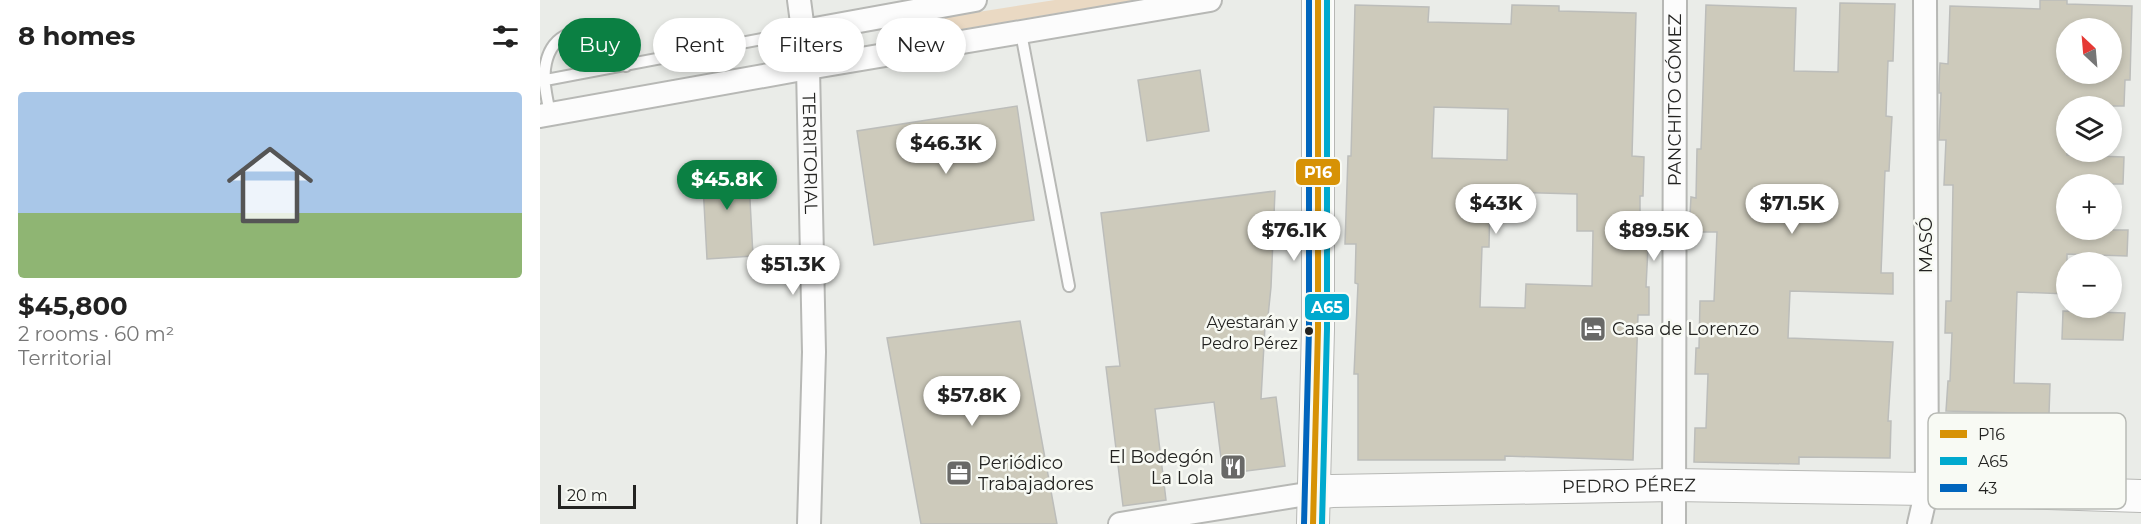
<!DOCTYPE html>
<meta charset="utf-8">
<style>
body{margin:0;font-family:Montserrat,sans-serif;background:#f6f6f6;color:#222;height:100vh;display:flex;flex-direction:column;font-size:22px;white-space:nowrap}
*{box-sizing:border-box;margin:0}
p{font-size:20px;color:#767676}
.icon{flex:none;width:33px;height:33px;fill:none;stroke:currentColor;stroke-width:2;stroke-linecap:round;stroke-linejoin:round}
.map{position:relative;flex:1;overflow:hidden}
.drawer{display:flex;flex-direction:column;background:#fff;width:540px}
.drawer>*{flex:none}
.guide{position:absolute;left:18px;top:18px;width:570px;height:54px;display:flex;gap:12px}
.needle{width:39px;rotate:334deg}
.controls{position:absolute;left:1516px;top:18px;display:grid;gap:12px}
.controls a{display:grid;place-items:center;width:66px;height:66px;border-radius:50%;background:#fff;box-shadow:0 3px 9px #0003;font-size:30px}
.scale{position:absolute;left:18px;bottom:15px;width:78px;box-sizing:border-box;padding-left:6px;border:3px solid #232321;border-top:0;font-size:16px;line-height:21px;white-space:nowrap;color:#232321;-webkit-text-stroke:4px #f8faf4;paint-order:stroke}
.price{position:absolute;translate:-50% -51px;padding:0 14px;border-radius:21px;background:#fff;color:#222;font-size:20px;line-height:39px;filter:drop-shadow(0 2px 3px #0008)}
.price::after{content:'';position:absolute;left:50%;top:36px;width:18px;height:14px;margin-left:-9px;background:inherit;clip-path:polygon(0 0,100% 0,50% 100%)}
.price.active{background:#0b8043;color:#fff}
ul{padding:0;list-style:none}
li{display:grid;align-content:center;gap:12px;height:318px;padding:0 18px}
li span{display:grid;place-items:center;height:186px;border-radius:6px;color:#555}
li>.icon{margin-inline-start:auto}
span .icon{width:108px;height:108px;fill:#fffc;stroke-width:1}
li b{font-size:26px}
h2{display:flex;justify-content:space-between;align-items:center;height:72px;padding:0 18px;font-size:26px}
.pill{padding:0 21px;border-radius:27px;background:#fff;box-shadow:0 3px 9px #0003;font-size:21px;line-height:54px}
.pill.active{background:#0b8043;color:#fff}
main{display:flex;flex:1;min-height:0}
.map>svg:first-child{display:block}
.green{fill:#ead9c3}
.building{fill:#cdcabb;stroke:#bcbdba;stroke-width:1.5;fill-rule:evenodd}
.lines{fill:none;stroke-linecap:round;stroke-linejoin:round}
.lane-casing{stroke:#b7b8b5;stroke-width:14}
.street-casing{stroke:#b7b8b5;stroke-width:26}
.secondary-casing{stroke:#b7b8b5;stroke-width:34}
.lane{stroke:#fcfcfc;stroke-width:10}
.street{stroke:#fcfcfc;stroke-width:22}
.secondary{stroke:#fcfcfc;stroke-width:32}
.bus-1-casing{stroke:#f8faf4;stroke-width:10}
.bus-2-casing{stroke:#f8faf4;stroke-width:10}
.bus-3-casing{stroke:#f8faf4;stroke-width:10}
.bus-1{stroke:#d79205;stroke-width:6}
.bus-2{stroke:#00a9ce;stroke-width:6}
.bus-3{stroke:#0065bd;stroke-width:6}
.bus-dot{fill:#232321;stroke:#f8faf4;stroke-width:2}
.labels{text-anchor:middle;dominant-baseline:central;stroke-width:5;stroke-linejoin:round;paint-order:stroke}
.bus-label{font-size:16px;fill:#232321;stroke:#f8faf4;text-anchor:end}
.street-label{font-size:18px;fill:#232321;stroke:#f8faf4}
.poi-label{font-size:18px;fill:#232321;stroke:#f8faf4;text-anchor:start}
.key{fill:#f8faf4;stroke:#b8bab5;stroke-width:1.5}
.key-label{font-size:16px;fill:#232321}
.line-badge{stroke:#f8faf4;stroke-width:2}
.badge-label{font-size:16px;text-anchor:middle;font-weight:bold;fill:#fff}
</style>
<main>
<section class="drawer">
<h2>8 homes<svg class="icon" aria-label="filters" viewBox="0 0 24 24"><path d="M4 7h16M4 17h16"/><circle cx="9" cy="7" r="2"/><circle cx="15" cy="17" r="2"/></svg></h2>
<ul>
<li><span style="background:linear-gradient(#a9c7e8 65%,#8fb573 0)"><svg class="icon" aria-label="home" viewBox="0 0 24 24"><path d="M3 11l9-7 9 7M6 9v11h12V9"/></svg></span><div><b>$45,800</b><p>2 rooms · 60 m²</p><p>Territorial</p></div></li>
</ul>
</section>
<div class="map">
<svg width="1601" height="524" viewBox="0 0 1601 524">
<rect width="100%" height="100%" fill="#eaece8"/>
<path class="green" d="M515,0H596L344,42L340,33L343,27Z"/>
<path class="building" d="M1500,0H1527V4L1592,6L1590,80H1585L1584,106H1527V155L1584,157L1583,184H1527V230H1588L1587,256L1527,254V294L1477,292L1474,383L1510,384L1509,414L1406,411L1408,381H1410L1412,333H1405L1406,301H1411L1413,185H1404L1406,140H1399L1401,93H1399V86L1400,63L1408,64L1410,6L1500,9ZM1526,28H1572V74H1525Z
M1300,3L1355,4L1353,61H1348L1346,116L1352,117L1349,171H1345L1341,273H1353V294L1250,291L1248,338L1353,342L1348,421H1351L1350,458L1259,457V464L1154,462L1155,428H1166L1168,374H1155L1156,348H1159L1160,301H1174L1177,232H1149L1151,197L1156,198L1157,149H1161L1166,5L1256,8L1254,71L1298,72Z
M815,5L889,7L888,22L971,24L972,5L1019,6V11L1096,13L1092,156L1104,157L1103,196H1100V246L1108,247L1106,287H1109V315H1098L1093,460L965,456V460H818V374H814L818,284L815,283L816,244H805L808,156H811ZM894,107L968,109L967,160L892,158ZM961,192L1037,194V231H1053L1052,286L986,284L985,308L940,307L942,247H949L950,199H961Z
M660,70L669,131L607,141L598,80Z
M477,106L494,220L334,245L317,131Z
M208,163L213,256L167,259L162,166Z
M735,191L731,287L727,326H725L721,399L736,397L745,466L683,474L674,402L615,409L626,500L583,506L566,367L580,366L561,213Z
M1523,311L1585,313L1583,340L1522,339Z
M480,321L517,524H381L347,338Z"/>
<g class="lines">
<defs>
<path id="lane" d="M481,33L529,286
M0,81L264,31
M10,114C7,97 2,80 6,63C12,35 39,23 63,38C67,40 72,43 75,46C80,51 83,60 86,66"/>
<g id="street">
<path id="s1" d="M259,0L268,68L274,352L269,524"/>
<path d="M264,31L435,0"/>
<path d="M0,116L268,68L670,0"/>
<path d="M580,524L773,493"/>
<path id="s2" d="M1134,524L1135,0"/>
<path d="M1379,524L1387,489L1385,0"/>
</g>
<g id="secondary">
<path id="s3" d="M773,493L792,491L1134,485L1387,489L1601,496"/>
<path d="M773,524L778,329V0"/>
</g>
</defs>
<use href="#lane" class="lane-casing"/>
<use href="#street" class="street-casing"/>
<use href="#secondary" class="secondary-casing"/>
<use href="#lane" class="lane"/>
<use href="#street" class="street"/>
<use href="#secondary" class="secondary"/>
<defs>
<path id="bus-1" d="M773,524L778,329V0"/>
<path id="bus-2" d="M782,524L787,329V0"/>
<path id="bus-3" d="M764,524L769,329V0"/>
</defs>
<use href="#bus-1" class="bus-1-casing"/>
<use href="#bus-2" class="bus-2-casing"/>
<use href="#bus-3" class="bus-3-casing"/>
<use href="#bus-1" class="bus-1"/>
<use href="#bus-2" class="bus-2"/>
<use href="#bus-3" class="bus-3"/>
</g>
<defs>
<symbol id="hotel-square" viewBox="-11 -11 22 22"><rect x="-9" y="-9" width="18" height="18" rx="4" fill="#696967" stroke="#f8faf4"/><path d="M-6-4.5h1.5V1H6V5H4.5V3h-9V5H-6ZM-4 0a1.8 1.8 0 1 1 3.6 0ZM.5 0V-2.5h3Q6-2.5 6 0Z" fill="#fff"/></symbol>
<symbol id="restaurant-square" viewBox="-11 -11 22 22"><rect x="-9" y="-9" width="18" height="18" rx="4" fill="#696967" stroke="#f8faf4"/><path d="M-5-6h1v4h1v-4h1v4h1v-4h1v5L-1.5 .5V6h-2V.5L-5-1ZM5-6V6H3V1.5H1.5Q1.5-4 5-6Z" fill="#fff"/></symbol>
<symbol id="office-square" viewBox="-11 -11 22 22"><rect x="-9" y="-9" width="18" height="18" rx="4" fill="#696967" stroke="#f8faf4"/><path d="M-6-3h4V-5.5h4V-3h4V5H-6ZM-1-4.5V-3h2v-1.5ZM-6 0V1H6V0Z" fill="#fff"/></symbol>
</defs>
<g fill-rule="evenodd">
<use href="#hotel-square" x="1038" y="314" width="30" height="30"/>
<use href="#restaurant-square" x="678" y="452" width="30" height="30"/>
<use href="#office-square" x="404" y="458" width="30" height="30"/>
</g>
<circle class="bus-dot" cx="769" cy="331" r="5"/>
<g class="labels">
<g class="bus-label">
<text x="758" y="322">Ayestarán y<tspan x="758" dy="21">Pedro Pérez</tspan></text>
</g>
<g class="street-label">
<text stroke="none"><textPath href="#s2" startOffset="424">PANCHITO GÓMEZ</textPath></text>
<text stroke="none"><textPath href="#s1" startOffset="154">TERRITORIAL</textPath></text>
<text transform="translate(1386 245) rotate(-90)">MASÓ</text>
<text stroke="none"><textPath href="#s3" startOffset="316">PEDRO PÉREZ</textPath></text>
</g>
<g class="poi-label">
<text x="1072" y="329">Casa de Lorenzo</text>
<text x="674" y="457" text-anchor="end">El Bodegón<tspan x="674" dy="21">La Lola</tspan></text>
<text x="438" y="463">Periódico<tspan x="438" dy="21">Trabajadores</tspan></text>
</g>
</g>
<rect x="1388" y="413" width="198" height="96" rx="9" class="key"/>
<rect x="1400" y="430" width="27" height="8" fill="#d79205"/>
<rect x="1400" y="457" width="27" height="8" fill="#00a9ce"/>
<rect x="1400" y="484" width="27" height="8" fill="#0065bd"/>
<g class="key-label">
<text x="1438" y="440">P16</text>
<text x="1438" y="467">A65</text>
<text x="1438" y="494">43</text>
</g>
<g class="line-badge">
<rect x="755" y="158" width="46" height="28" rx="6" fill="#d79205"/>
<rect x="764" y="293" width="46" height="28" rx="6" fill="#00a9ce"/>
</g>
<g class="badge-label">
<text x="778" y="178">P16</text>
<text x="787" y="313">A65</text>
</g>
</svg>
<div class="controls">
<a><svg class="needle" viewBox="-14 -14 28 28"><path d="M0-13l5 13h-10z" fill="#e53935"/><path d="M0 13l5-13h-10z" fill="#767676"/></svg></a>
<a><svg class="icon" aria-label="layers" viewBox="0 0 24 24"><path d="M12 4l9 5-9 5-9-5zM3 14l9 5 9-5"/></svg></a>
<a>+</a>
<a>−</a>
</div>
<div class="scale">20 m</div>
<b class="price" style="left:406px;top:175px">$46.3K</b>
<b class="price active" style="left:187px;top:211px">$45.8K</b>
<b class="price" style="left:956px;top:235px">$43K</b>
<b class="price" style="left:1252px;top:235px">$71.5K</b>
<b class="price" style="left:754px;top:262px">$76.1K</b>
<b class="price" style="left:1114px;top:262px">$89.5K</b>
<b class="price" style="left:253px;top:296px">$51.3K</b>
<b class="price" style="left:432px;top:427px">$57.8K</b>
<div class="guide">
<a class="pill active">Buy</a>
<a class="pill">Rent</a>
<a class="pill">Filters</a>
<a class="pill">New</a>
</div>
</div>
</main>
